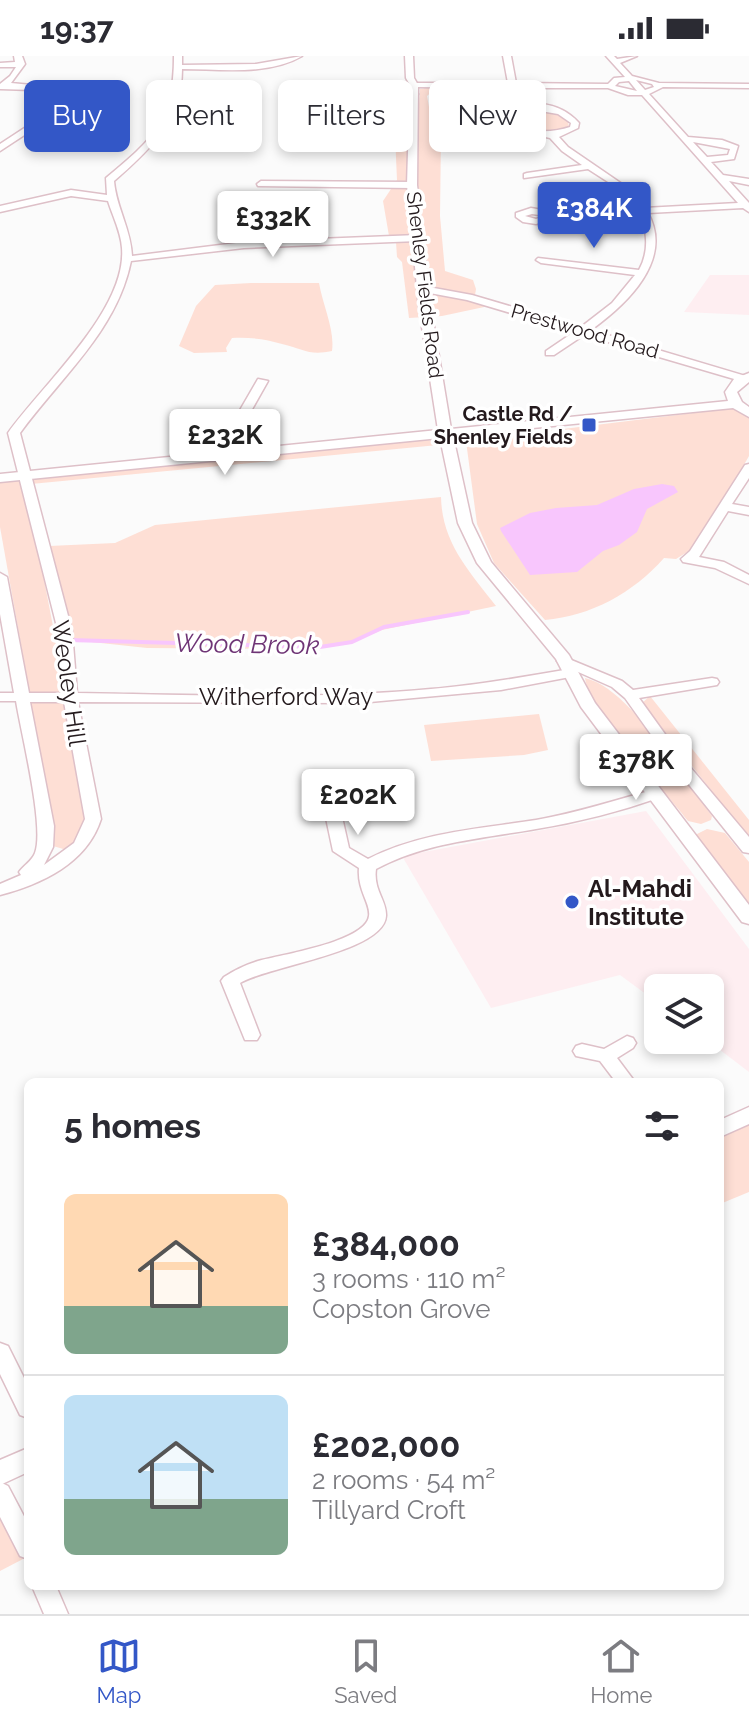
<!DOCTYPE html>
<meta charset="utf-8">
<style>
body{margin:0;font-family:Raleway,sans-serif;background:#f2f2f3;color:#2b2b33;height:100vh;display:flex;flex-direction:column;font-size:30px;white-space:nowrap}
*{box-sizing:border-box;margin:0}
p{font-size:26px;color:#7c7c81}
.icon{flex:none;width:44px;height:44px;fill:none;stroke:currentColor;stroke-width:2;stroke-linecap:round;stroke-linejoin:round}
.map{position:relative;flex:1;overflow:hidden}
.sheet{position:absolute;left:24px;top:1022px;width:700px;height:512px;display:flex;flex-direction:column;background:#fff;border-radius:12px;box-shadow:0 4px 12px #0003}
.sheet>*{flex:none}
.top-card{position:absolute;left:24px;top:24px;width:702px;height:72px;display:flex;gap:16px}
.fabs{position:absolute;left:644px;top:918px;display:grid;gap:16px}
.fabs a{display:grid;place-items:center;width:80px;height:80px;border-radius:12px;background:#fff;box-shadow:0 4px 12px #0003;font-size:40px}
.price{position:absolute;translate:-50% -68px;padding:0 18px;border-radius:8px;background:#fff;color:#222;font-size:26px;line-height:52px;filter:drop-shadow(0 2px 4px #0008)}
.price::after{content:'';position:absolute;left:50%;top:48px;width:24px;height:18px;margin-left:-12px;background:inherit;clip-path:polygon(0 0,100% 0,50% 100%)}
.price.active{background:#3357c7;color:#fff}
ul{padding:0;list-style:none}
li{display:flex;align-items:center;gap:24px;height:200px;padding:0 40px}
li+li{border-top:2px solid #e1e1e2}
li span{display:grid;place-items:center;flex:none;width:224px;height:160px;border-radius:12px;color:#555}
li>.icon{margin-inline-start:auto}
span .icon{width:96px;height:96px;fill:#fffc;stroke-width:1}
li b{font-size:34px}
h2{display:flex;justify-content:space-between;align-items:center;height:96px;padding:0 40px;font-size:34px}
.pill{padding:0 28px;border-radius:12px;background:#fff;box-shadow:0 4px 12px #0003;font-size:28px;line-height:72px}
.pill.active{background:#3357c7;color:#fff}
.status{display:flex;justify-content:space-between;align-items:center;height:56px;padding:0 40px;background:#fff;direction:ltr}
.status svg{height:22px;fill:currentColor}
.tab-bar{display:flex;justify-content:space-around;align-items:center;height:112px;border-top:2px solid #e1e1e2;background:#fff;font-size:22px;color:#7c7c81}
.tab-bar a{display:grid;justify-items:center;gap:4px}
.tab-bar .active{color:#3357c7}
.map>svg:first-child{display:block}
.built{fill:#feeef1}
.green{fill:#fedfd5}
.water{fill:#f8c6fd}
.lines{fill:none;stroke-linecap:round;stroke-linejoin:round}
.stream{stroke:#f8c6fd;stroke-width:4}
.minor-casing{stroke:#dec0c8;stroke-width:3}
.tertiary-casing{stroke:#dec0c8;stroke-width:3}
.minor{fill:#fff;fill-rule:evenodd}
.tertiary{fill:#fff;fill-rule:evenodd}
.poi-dot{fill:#3357c7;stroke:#fff;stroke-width:3}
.labels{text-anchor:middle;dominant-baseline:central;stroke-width:7;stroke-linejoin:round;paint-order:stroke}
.far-street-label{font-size:20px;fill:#241a1d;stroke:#fff}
.far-poi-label{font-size:20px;font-weight:bold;fill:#241a1d;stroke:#fff;text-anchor:end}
.street-label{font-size:24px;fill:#241a1d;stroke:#fff}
.poi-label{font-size:24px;font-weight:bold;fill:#241a1d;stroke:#fff;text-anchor:start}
.water-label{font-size:26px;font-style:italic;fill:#6f3576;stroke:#fff}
</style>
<div class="status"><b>19:37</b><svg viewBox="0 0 49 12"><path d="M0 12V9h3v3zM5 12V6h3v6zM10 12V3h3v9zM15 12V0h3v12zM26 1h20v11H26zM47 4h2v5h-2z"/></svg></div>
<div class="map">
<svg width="749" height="1558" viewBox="0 0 749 1558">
<rect width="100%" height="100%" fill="#fbfbfb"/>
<path class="built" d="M710,219H749V259L684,256Z
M646,755L749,893V1016L707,984H710V932H658V947L620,919L491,952L402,800Z"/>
<path class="green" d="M438,30L427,40L429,51L434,55L435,77L441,79L440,160L445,215L473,224L476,233L475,239L503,247L442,260L409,262L402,206L397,201L396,186L389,180L383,145L397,124L395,79L407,80L409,137L415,108L420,33Z
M525,52L567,61L569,71C552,82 520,78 508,62Z
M251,227H319C323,250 335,274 332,295C309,300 304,293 282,288C266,283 249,281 232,282L226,292L227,296L194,297L179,290L196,250L215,229Z
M742,351L749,356V400L697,490L676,503L664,502C633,537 591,560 545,564L494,507L477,468L466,385Z
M426,384L437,385L438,389L31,428L28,422Z
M21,424L37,487L66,638L30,639L0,471V427Z
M441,441C442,487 469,515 496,550L382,574L348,588L287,593L147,592L73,584L49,490L115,487L155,469Z
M585,622C630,632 684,723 712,760L711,764L701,768L688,765C667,738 587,650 585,622Z
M650,640L749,764V782L642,647Z
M67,643L91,761L70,795L53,790L27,644Z
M539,658L548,694L524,699L431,705L424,669Z
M707,773L725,777L749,806V853L695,779Z
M749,1066V1136L720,1148V1079Z
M0,1457L25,1502L0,1515Z"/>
<path class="water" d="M662,428L674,430L678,436L647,453L637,476L619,489L603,495L577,516L530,519L501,475L500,472L530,457L556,452L597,449L634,433Z"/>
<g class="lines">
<path class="stream" d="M69,584L320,591L352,586L384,571L468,556"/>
<defs>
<path id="minor" d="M14,0H22L25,8L11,27L73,33L61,55L0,95V88L55,52L64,35L0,33V28L10,20L16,11H0V7L15,6Z
M174,0H182V9L256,8L302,0C268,20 220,13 182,13C182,64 150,94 114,125C116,151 131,173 132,200L244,186L418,179L423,182L418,185L244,192L131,205C117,275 60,322 20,377L72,575L77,637C195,639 314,644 431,633C478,629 524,621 570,613L557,605L564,601L622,625L633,634L712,622L717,623L719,626L717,629L639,642L680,699L749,781V797L743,796L670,705L625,642L612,631L576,615L575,620L570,621L501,634L359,647L78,646L101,763C87,807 42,828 0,839V828L21,819L19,816C24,809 32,805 35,797C45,772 21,676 16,645H0V637H14L0,558V517L7,521L29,637H63L58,575L8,377C42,329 127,254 122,192C121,176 113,161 108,145L71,140L0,156V150L71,134L107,139L106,122C153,83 174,65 174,0ZM30,646H64L85,763L74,787L44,809L53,791L54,770Z
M503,0H511L516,27L608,28L614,22L625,21L606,0H614L617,3L637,0L620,7L632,20L659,27L749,28V32L663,31L649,38L688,81L722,84L738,90L734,103L711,106L723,119L749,123V129L729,125L749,147V156L743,152L648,157C674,204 627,248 591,274L749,321V325H741L584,279L554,299H546V295L574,276L467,244L419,235V231L423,230L472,239L581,271L612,247L635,219L541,207L536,204L538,202L639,214C649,196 648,175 639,157L556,162L536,168L523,166L516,161V157L531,152L554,156L635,152L619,133L588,113L524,122V118L527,117L582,109L562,95L550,82L510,73L500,61C521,40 560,45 579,67L578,72L559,81L568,91L625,130L644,152L738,147L642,39H628L608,32H517L518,36L514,38L509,32L414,31L410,29L414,27H508ZM636,24L652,28L654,31L645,34ZM629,25L637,35L615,30L619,26ZM529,53L558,58L571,67L570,71C552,77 521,79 508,61L513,57ZM693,86L730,93L728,99L707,101ZM532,158L546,160L536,163L525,160Z
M293,36H414L418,38L414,40H290Z
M287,73L413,74L417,77L413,80L284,78L283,76Z
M261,125L412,126L416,129L412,132L258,130L257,128Z
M258,323L268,325L237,380L232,402L226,406L222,405L220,402L225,380Z
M749,408V422L732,448L749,451V459L728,455L699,501L724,506L749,519V528L715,512L683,506L681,503L690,495L745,409Z
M656,733L661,735L664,738L661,741C621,755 579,766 536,773C480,783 427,786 376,813C373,834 387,845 386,860C384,896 268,910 240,927L260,979L257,984H245L221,925L224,921C235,914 245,909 258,905C279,899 366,886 369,860C371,848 357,834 359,812L333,795L323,748L325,745L368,743L370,746L368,749L340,752L349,792L368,803C421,776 479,773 536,764C577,757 616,744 656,733Z
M627,980L633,982L636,987L633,992L617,1002L635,1026H616L600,1005L576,1000L573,995L576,990L582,988L604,993Z
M0,1287L8,1290L28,1330V1362L20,1359L0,1318Z
M0,1426L8,1430L28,1468V1503L20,1500L0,1461Z
M32,1530H56L68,1558H44Z"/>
<path id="tertiary" d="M405,0H413L414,22L418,29L417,129L431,252L451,373L728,345L725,336L734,323L749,317V326L737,336L742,346L749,351V361L733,352L453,380L472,467L491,506L569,599L595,647L749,849V868L742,866L581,651L556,603L477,507L458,467L440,382L0,426V418L438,374L419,252L407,129L410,29L406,22Z
M749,1051V1068L720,1081V1064Z
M28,1392V1416L0,1429V1404Z"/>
</defs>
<use href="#minor" class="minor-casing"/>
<use href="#tertiary" class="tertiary-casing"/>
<use href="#minor" class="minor"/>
<use href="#tertiary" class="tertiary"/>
</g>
<g class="poi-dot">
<rect x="581" y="361" width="16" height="16" rx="4"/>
<circle cx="572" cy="846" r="8"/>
</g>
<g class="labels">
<g class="far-street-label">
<text transform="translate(425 229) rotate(83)">Shenley Fields Road</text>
<text transform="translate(585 275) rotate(16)">Prestwood Road</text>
</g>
<g class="far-poi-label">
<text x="573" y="358">Castle Rd /<tspan x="573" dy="23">Shenley Fields</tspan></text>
</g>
<g class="street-label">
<text transform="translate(69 627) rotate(82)">Weoley Hill</text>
<text x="286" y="640">Witherford Way</text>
</g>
<g class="poi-label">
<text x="588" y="832">Al-Mahdi<tspan x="588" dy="28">Institute</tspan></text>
</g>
<g class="water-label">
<text transform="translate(247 588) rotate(1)">Wood Brook</text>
</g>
</g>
</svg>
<div class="fabs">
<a><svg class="icon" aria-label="layers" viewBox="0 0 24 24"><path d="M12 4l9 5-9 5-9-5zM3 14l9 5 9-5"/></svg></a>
</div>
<b class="price active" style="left:594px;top:194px">£384K</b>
<b class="price" style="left:273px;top:203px">£332K</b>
<b class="price" style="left:225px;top:421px">£232K</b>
<b class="price" style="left:636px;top:746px">£378K</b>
<b class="price" style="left:358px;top:781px">£202K</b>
<div class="top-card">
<a class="pill active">Buy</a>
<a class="pill">Rent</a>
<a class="pill">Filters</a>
<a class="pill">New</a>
</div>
<section class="sheet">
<h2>5 homes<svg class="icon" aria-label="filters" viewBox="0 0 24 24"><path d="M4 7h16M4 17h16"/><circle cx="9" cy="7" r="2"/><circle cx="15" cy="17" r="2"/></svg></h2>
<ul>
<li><span style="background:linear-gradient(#ffd9b3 70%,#7fa58c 0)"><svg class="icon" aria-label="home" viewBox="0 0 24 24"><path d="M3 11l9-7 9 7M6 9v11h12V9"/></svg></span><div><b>£384,000</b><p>3 rooms · 110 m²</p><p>Copston Grove</p></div></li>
<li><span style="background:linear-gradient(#bfe0f5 65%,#7fa58c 0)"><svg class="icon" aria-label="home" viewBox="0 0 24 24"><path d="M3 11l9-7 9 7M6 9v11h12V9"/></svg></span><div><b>£202,000</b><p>2 rooms · 54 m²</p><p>Tillyard Croft</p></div></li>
</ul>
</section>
</div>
<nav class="tab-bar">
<a class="active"><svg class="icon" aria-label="map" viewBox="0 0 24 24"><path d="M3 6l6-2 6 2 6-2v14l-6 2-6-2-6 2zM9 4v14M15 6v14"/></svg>Map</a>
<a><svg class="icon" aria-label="saved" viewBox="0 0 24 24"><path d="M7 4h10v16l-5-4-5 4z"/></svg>Saved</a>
<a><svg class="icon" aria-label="home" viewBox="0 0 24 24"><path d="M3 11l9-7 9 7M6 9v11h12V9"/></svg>Home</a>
</nav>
